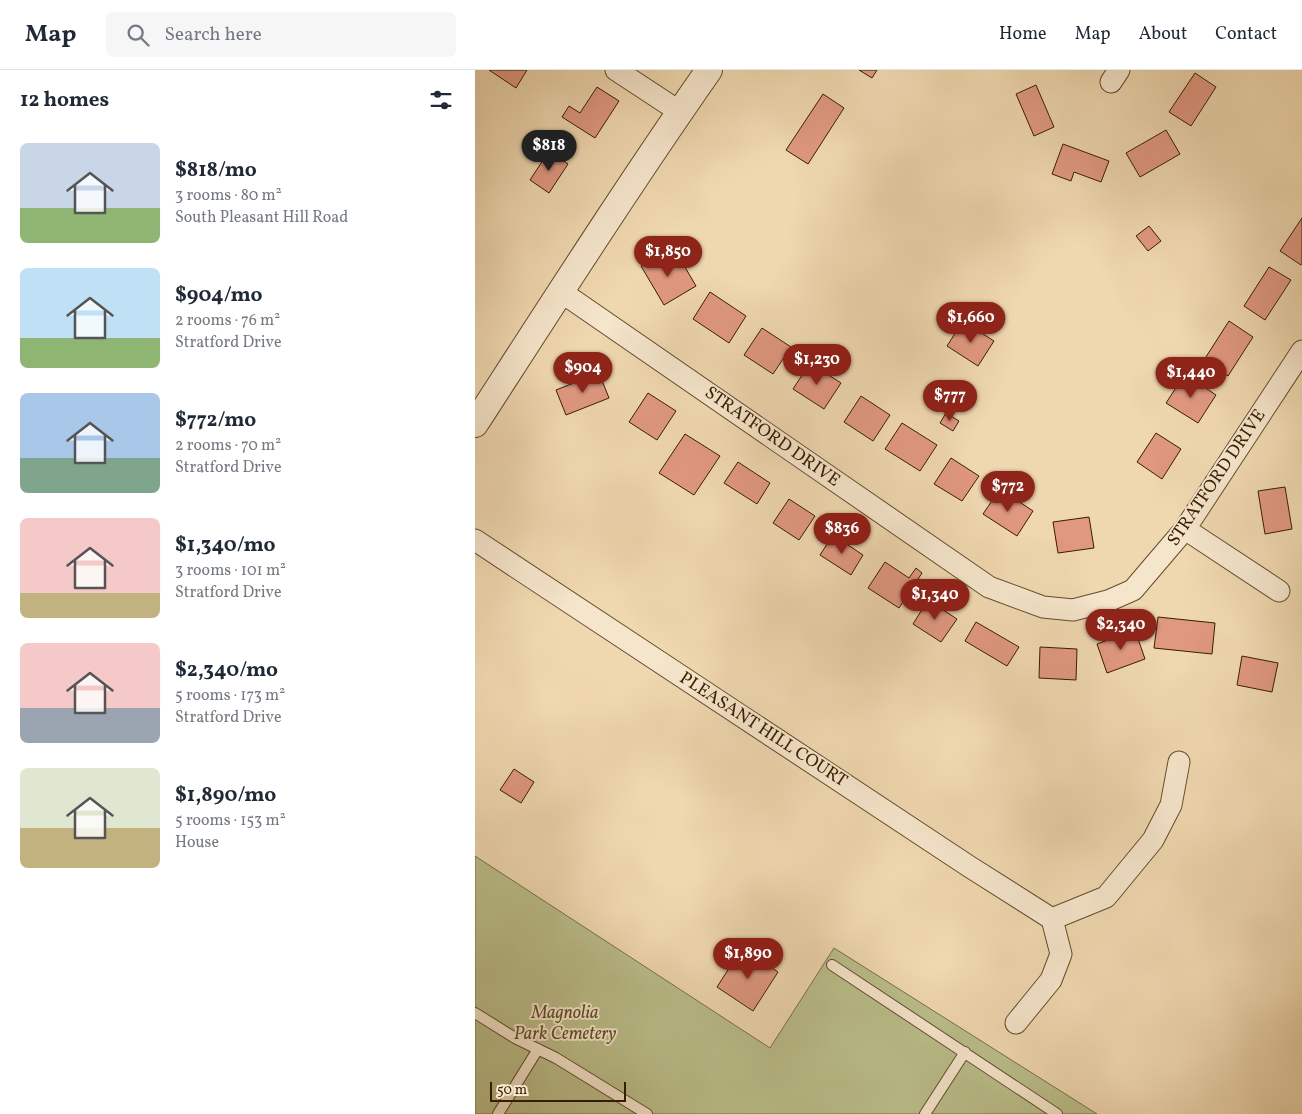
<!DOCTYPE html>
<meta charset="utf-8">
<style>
body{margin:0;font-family:Vollkorn,serif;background:#f6f6f7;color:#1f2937;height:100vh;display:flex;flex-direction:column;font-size:19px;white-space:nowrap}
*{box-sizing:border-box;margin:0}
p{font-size:16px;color:#747a83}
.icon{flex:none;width:28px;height:28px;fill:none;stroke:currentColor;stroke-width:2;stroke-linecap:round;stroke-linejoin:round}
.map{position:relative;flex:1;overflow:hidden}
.details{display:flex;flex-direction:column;background:#fff;width:475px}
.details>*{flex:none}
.scale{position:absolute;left:15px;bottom:12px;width:136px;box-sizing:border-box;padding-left:5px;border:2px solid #361e00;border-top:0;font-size:14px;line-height:18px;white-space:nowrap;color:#361e00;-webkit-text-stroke:4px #f5e5cb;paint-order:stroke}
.price{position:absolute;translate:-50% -42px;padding:0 11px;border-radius:18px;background:#8f2418;color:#fff;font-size:16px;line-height:32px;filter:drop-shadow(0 1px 2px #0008)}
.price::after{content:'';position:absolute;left:50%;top:30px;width:15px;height:11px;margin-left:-8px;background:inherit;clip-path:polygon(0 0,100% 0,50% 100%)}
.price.active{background:#222;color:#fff}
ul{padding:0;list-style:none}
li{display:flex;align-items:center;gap:15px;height:125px;padding:0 20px}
li span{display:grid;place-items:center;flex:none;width:140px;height:100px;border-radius:8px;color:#555}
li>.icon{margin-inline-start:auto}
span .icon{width:60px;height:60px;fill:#fffc;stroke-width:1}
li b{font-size:21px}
h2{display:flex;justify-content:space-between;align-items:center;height:60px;padding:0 20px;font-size:21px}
header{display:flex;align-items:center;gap:30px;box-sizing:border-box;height:70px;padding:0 25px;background:#fff;border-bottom:1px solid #e0e1e3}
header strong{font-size:24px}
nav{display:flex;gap:28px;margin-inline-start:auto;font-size:18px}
.search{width:350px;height:45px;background:#f6f6f7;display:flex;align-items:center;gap:12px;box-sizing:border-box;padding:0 18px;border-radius:8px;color:#747a83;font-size:19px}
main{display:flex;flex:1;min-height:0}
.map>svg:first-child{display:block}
.green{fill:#babe8a;stroke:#786e45}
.building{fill:#e09880;stroke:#361e00}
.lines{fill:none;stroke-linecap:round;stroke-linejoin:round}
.service-casing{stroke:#644c2c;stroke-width:12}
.minor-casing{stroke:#644c2c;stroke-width:23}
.tertiary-casing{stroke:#644c2c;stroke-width:28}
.service{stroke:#f5e5cb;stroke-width:10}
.minor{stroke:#f5e5cb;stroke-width:21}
.tertiary{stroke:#f5e5cb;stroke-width:26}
.labels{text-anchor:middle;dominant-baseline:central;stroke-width:4;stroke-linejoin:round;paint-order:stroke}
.street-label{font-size:18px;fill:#361e00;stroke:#f5e5cb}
.park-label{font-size:18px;font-style:italic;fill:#5e4e29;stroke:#f5e5cb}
</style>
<header>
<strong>Map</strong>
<div class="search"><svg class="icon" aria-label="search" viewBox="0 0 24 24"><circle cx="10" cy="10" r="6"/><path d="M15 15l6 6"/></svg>Search here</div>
<nav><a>Home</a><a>Map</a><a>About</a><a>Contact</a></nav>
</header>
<main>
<section class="details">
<h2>12 homes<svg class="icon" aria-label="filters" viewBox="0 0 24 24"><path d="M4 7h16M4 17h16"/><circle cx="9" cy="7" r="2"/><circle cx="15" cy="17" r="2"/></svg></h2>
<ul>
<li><span style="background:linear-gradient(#c9d6e8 65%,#8fb573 0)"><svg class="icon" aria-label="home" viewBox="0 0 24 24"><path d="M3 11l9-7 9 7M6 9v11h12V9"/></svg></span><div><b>$818/mo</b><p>3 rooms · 80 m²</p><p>South Pleasant Hill Road</p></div></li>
<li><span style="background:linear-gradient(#bfe0f5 70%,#8fb573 0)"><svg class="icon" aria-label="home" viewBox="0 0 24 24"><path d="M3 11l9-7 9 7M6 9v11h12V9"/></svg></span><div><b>$904/mo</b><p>2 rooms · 76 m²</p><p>Stratford Drive</p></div></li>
<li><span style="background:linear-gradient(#a9c7e8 65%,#7fa58c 0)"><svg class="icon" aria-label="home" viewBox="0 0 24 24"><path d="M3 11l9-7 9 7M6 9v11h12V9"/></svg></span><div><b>$772/mo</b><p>2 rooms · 70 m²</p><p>Stratford Drive</p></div></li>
<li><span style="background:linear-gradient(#f6c9c9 75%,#c2b280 0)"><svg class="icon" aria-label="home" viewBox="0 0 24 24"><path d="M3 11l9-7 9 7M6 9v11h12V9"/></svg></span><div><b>$1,340/mo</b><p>3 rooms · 101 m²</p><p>Stratford Drive</p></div></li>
<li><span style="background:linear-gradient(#f6c9c9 65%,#9aa5b1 0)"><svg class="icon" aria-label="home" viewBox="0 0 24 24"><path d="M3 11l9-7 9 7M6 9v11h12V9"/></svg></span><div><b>$2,340/mo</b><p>5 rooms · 173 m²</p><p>Stratford Drive</p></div></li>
<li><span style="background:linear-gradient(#dfe7d0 60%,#c2b280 0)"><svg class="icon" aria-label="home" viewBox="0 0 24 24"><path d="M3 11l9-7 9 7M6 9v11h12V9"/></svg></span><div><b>$1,890/mo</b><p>5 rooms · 153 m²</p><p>House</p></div></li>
</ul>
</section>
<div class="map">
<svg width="827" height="1044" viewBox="0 0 827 1044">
<rect width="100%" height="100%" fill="#efd7af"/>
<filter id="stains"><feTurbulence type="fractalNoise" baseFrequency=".004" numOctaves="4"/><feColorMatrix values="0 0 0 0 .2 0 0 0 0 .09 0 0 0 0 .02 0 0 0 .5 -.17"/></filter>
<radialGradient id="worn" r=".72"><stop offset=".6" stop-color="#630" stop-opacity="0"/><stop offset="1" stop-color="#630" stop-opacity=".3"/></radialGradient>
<path class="green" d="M0,786L295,978L359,878L622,1044H0Z"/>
<path class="building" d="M14,0H52L41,18Z
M384,0H402L397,8Z
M720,3L741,17L716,56L694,42Z
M561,15L579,57L559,66L541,24Z
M122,17L144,31L120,68L87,47L94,36L105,43Z
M348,24L369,38L333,94L311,80Z
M691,60L705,84L665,107L651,83Z
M588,74L634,91L626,112L599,102L596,111L577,104Z
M74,81L93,94L74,123L55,110Z
M827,148V193L826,195L805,181Z
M674,156L686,171L673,181L661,166Z
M188,183L197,197L207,192L221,216L189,235L166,196Z
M794,197L816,210L790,250L769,236Z
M235,222L271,246L254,273L218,249Z
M488,251L519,271L503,296L472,276Z
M754,251L778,267L753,306L729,290Z
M287,258L316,277L298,304L269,285Z
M335,293L366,313L349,339L318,319Z
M124,303L134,328L91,345L81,320Z
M710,304L741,325L723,353L691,333Z
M173,323L201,341L182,370L154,352Z
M386,326L415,345L398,371L369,352Z
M471,343L484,351L478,361L465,353Z
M427,353L462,375L445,401L410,379Z
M681,363L706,379L687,409L662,392Z
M210,364L245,386L219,425L184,403Z
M476,388L504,406L487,431L459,414Z
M263,392L295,413L282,434L249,413Z
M810,417L817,459L790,464L783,421Z
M525,419L558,441L542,466L508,444Z
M314,429L340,446L324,470L298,453Z
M614,447L619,478L583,483L578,452Z
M358,465L388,485L376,505L345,485Z
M410,492L434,508L441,498L447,503L424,538L393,518Z
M453,530L482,549L466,572L438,554Z
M683,547L740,553L737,584L679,578Z
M501,552L544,577L532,596L490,571Z
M660,560L670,589L632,603L622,574Z
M565,577L602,579L601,610L564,608Z
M767,586L803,593L797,622L762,615Z
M39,699L59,712L46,733L25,720Z
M267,878L303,902L278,941L242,917Z"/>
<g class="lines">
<defs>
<path id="service" d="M357,895L582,1044
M0,943L40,968L81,988L172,1044
M23,1044L63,979
M450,1044L490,982"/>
<path id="minor" d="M141,0L205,42
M636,12L644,0
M85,221L514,517L568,537L598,540L633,531L658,520L710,459L827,281
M710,459L804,521
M0,470L495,797L577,849L631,827L678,770L696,735L704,692
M541,953L576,910L586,884L577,849"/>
<path id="tertiary" d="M0,354C77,235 153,116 234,0"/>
</defs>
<use href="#service" class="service-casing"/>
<use href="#minor" class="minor-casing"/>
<use href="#tertiary" class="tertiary-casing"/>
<use href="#service" class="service"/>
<use href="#minor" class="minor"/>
<use href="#tertiary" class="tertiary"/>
</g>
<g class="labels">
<g class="street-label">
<text transform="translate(297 367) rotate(35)">STRATFORD DRIVE</text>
<text transform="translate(742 408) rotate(-56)">STRATFORD DRIVE</text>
<text transform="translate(288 660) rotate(33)">PLEASANT HILL COURT</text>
</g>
<g class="park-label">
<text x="90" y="943">Magnolia<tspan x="90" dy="21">Park Cemetery</tspan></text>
</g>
</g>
<rect width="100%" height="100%" filter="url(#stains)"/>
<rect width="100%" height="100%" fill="url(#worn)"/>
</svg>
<div class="scale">50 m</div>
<b class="price active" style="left:74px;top:102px">$818</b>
<b class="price" style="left:193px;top:208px">$1,850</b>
<b class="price" style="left:496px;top:274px">$1,660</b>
<b class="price" style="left:342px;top:316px">$1,230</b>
<b class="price" style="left:108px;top:324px">$904</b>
<b class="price" style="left:716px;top:329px">$1,440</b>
<b class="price" style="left:475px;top:352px">$777</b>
<b class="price" style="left:533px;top:443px">$772</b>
<b class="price" style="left:367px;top:485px">$836</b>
<b class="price" style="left:460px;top:551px">$1,340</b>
<b class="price" style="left:646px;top:581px">$2,340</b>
<b class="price" style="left:273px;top:910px">$1,890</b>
</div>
</main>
